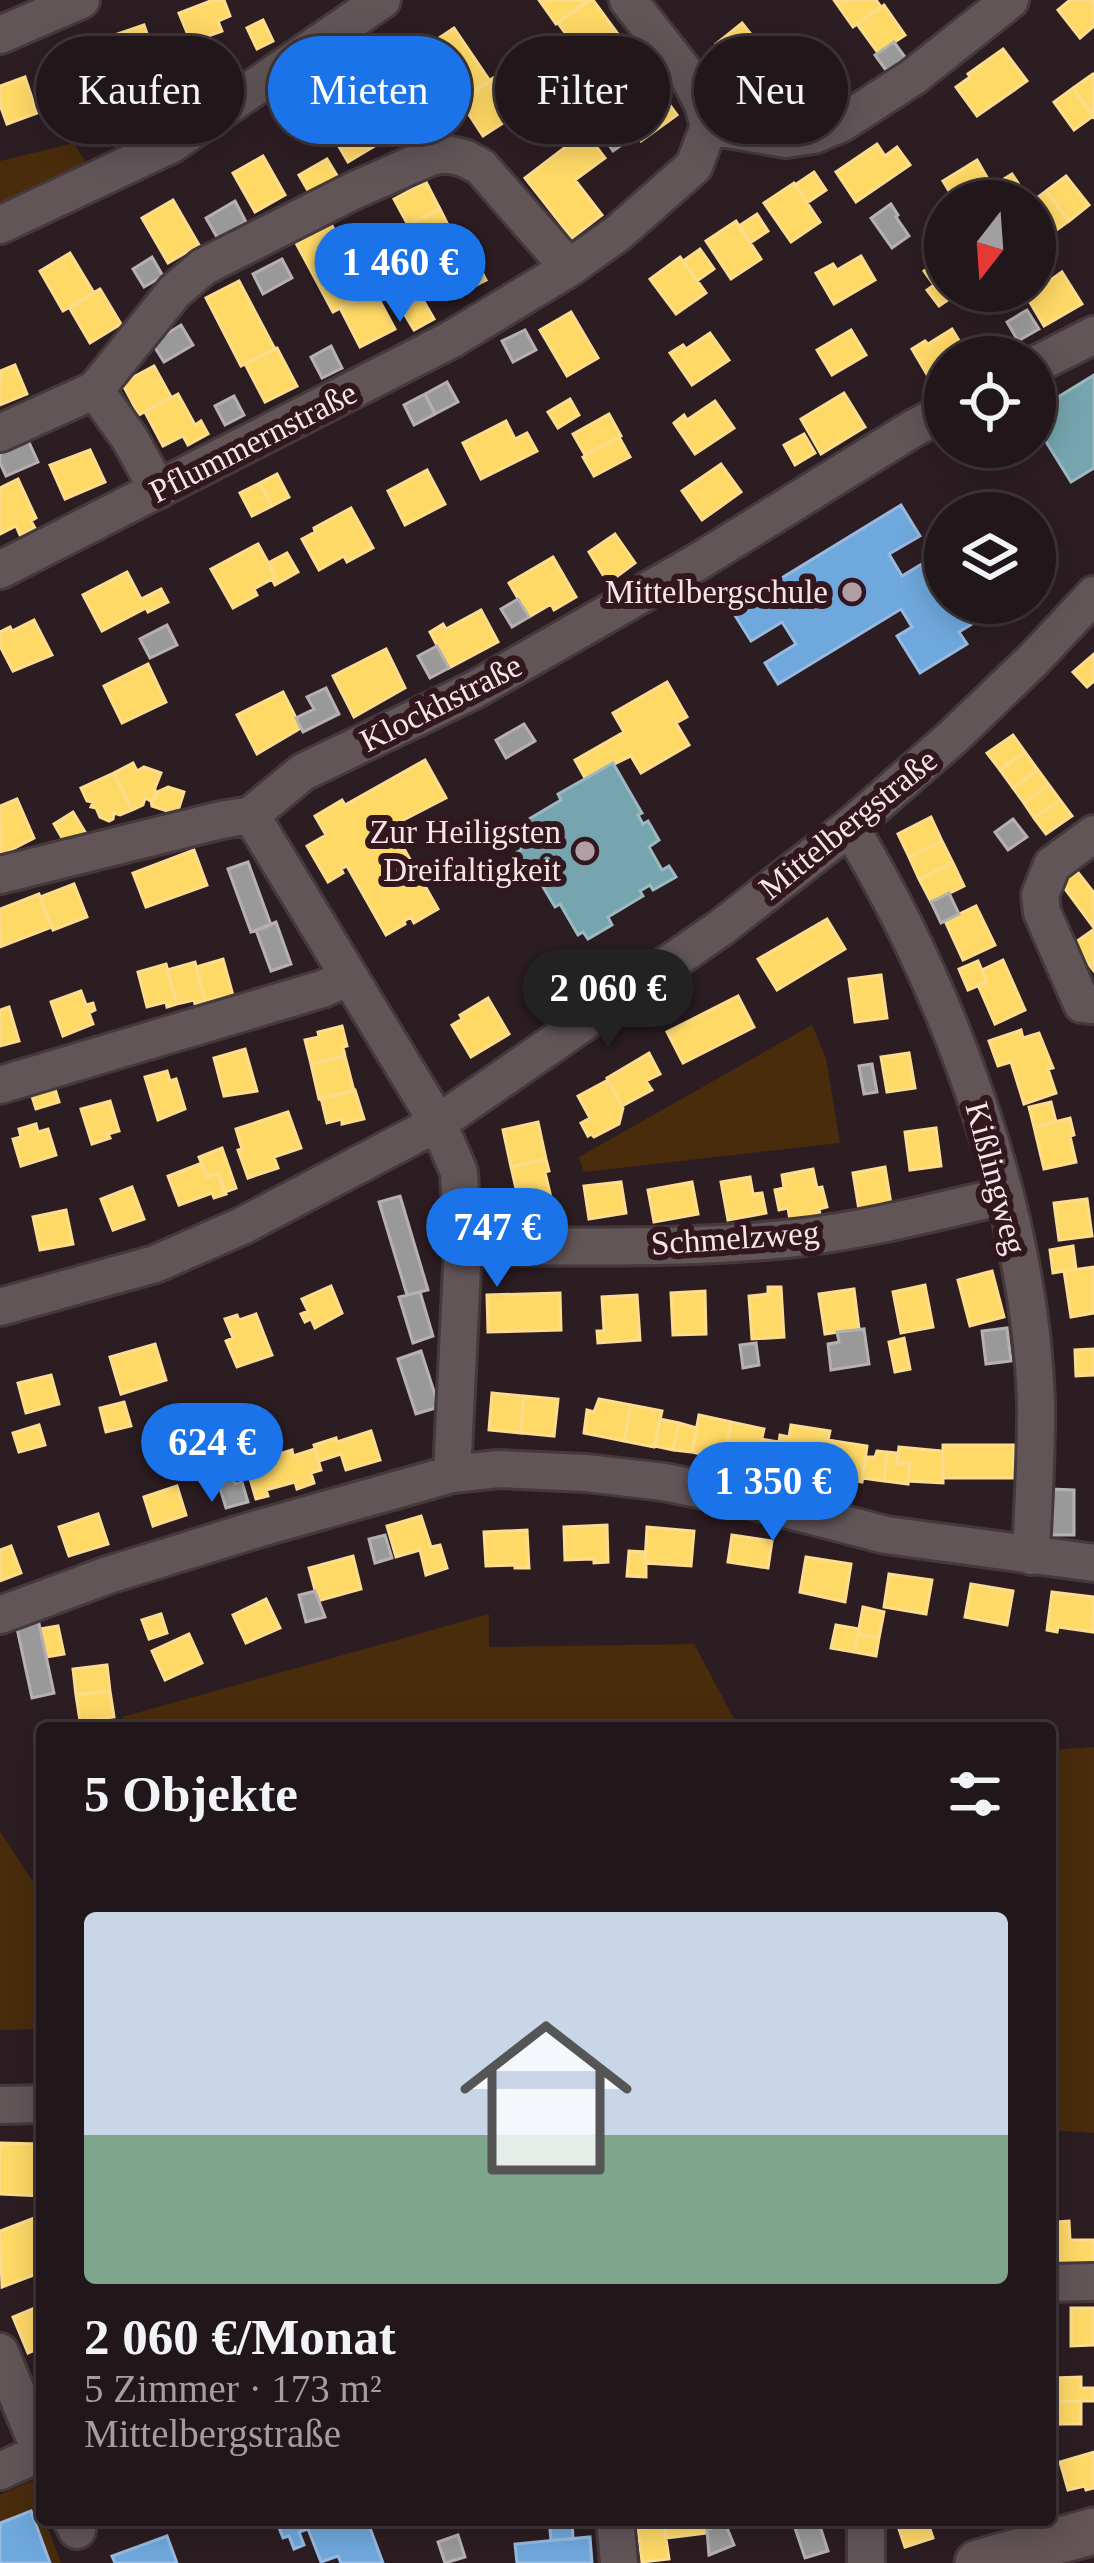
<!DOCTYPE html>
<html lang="de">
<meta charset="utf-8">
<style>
body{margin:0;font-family:Georgia,serif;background:#2d2327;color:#f1f3f6;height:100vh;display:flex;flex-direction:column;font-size:45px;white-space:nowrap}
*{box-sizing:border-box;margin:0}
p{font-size:39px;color:#a29fa2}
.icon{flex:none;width:66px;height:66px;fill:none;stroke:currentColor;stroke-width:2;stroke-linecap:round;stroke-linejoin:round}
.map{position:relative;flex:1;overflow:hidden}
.panel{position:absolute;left:36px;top:1722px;width:1020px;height:804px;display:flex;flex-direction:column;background:#21161a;border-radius:12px;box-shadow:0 6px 30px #0003,0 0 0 3px #3e3539}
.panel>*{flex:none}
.hud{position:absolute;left:36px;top:36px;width:1023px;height:108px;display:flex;gap:24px}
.needle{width:78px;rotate:197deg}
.fabs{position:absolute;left:924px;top:180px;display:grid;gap:24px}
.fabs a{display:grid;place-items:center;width:132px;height:132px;border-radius:50%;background:#21161a;box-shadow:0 6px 30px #0003,0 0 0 3px #3e3539;font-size:60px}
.price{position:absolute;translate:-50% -102px;padding:0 27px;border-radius:42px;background:#1a73e8;color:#fff;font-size:39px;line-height:78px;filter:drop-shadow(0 3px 6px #0008)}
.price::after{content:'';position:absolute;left:50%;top:72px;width:36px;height:27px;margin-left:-18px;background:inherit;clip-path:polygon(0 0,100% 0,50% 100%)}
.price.selected{background:#222;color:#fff}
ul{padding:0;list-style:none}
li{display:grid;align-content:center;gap:24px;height:636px;padding:0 48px}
li span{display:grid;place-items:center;height:372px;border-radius:12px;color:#555}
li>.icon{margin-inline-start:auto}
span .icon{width:216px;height:216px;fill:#fffc;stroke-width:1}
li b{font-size:51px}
h2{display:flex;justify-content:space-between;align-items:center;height:144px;padding:0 48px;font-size:51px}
.pill{padding:0 42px;border-radius:54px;background:#21161a;box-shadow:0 6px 30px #0003,0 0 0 3px #3e3539;font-size:42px;line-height:108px}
.pill.selected{background:#1a73e8;color:#fff}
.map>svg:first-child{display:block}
.green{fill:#492c0c}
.homes{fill:#ffd966;stroke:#fddd8d;stroke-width:3}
.schools{fill:#6fa8dc;stroke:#98bae0;stroke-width:3}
.public{fill:#76a5af;stroke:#9db8c0;stroke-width:3}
.industry{fill:#999;stroke:#b6b0b1;stroke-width:3}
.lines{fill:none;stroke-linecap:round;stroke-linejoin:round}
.minor-casing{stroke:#45393c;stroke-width:42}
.major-casing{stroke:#45393c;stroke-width:51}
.minor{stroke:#615558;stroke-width:36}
.major{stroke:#635456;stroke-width:45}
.poi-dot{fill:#b19fa3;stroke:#32171f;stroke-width:4.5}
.labels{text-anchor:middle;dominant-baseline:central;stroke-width:12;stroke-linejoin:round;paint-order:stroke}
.street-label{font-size:33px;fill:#f9e5e9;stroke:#32171f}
.poi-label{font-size:33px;fill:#f9e5e9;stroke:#32171f;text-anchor:end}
</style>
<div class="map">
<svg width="1094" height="2563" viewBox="0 0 1094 2563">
<rect width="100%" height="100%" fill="#2c1d22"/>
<path class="green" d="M74,143L86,163L0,215V161Z
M812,1025L826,1058L840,1143L584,1172L579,1157Z
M489,1614V1647L694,1644L739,1728H125L122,1717Z
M1094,1747V2133L1050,2130V1750Z
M0,1831L42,1896V2029L0,2030Z
M29,2482L42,2483L40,2505L42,2520H45L61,2563H50L31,2511L0,2523V2495Z"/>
<path class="homes" d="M213,0H224L230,16L218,21L222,31L191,42L179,13Z
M539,0H590L556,24Z
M590,0H593L634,56L600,81L558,23Z
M834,0H876L881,7L853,27Z
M1070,0H1094V26L1080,38L1058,10Z
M884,5L905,35L878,53L857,24Z
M263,20L273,41L257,49L247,28Z
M742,23L757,42L730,62L716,44Z
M144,25L154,54L123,65L112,36Z
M454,28L490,81L457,103L421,50Z
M757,42L771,61L745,81L730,62Z
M83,47L96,80L80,87L83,94L64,102L48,60Z
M1003,49L1027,81L977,116L956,87L970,77L968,74Z
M634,56L677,115L641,141L598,82Z
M774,59L789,78L761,99L747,80Z
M561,60L574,79L556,92L542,73Z
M542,73L556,92L537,104L524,86Z
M1093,74L1094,75L1093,116L1073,88Z
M791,76L809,99L782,121L764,97Z
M25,77L37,113L7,124L0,105V86Z
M493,78L517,114L483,136L460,101Z
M1073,88L1093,116L1074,130L1054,102Z
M349,96L355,107L359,105L367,119L334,138L320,113Z
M367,119L378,144L348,162L334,138Z
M585,132L605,158L575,180L602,215L572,238L525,178Z
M877,144L885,156L897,147L910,165L856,202L836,172Z
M263,156L285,195L255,212L233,173Z
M327,159L339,179L311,196L299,175Z
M977,160L992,186L968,201H955L943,181Z
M814,172L826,190L807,203L795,185Z
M1012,174L1018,183L988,201H968Z
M1066,176L1089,205L1069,221L1046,191Z
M426,182L440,209L408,225L394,199Z
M794,183L820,222L791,242L764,203Z
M1046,191L1069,221L1051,234L1035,213L1033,201Z
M173,200L199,245L168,263L142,218Z
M440,209L452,233L420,249L408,225Z
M757,214L768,231L750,243L739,226Z
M736,221L761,259L731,279L706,241Z
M331,224L369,293L333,312L296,243Z
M456,231L469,256L437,273L424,247Z
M700,249L714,269L697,281L683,261Z
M70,253L94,293L63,311L40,271Z
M473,254L486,280L453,297L440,271Z
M861,256L875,280L834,304L816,273L833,264L837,270Z
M945,256V291H961L939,306L927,290L934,285L924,271Z
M680,257L706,293L676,314L650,279Z
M1062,272L1082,304L1044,326L1025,294L1035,291Z
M239,281L275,349L241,366L206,298Z
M100,289L121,324L90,343L69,307Z
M374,290L395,329L360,347L340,308Z
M422,298L434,319L414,330L402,310Z
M571,312L598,358L567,376L540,330Z
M952,329L969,357H945V375L932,383L912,349L925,341L928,344Z
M851,330L866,355L832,375L817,350Z
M710,333L729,360L692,385L670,353L683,345L686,349Z
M277,348L297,386L265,402L245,364Z
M15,365L27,394L0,405V371Z
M154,366L171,397L139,415L122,383Z
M844,393L865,427L821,454L801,419Z
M178,394L195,425L201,421L208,434L188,445L183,436L163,446L145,412Z
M570,399L579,415L558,428L548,412Z
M715,401L734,428L695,454L674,423L684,415L687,420Z
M609,414L621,436L585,455L573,434Z
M506,421L515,439L527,433L537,451L481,479L463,443Z
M804,434L815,453L795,465L784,445Z
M619,437L630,457L594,476L583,457Z
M90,450L105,482L65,499L50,465Z
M721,464L741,492L702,520L682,491Z
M427,470L445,504L405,525L388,491Z
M277,474L289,497L272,506L260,483Z
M18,479L36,518L31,521L35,528L20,535L16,526L0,534V488Z
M260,483L272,506L252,516L240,493Z
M351,508L373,548L347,562L344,556L319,570L302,539L315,532L314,528Z
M615,534L635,563L608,583L589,552Z
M258,544L276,577L254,589L257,595L233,608L211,569Z
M287,553L298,572L275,585L272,579L276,577L268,563Z
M553,557L576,597L554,610L551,604L529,617L509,583Z
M127,572L141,599L161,589L168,602L148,612L146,608L102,631L83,595Z
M481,610L498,642L449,668L430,632L443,624L446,629Z
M34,620L52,655L13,671L0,646V632L10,627L12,631Z
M386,649L405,688L354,717L333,676Z
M1094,654V681L1087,687L1073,672Z
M148,664L166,702L122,723L104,686Z
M667,682L687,717L676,723L689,745L641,773L631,756L585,778L575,760L624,732L613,713Z
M283,692L301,728L257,754L237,715Z
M1013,735L1025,752L1000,770L987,753Z
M1025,752L1038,770L1013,788L1000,770Z
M425,760L446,798L386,829L388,834L394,831L438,909L414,923L411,917L404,921L405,924L386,935L347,866L341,869L343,873L328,882L307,846L326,835L315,816L342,800L345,805Z
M133,763L137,771L144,767L161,773L155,788V799L151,801L145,798L143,805L132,810L114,773Z
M1038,770L1049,785L1024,803L1013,788Z
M114,773L132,810L120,815L114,813L113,819L109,821L100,817L96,808L91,807L93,802L87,801L81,788Z
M1049,785L1060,800L1034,818L1024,803Z
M168,787L184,792L177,814L152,806L151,801L155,799L157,792Z
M17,799L34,838L1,855L0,806Z
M1060,800L1072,816L1046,834L1034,818Z
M73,812L85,832L65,843L54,824Z
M931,817L942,841L909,857L898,834Z
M942,841L953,863L919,879L909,857Z
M194,850L207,885L146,907L133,873Z
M953,863L964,886L931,902L919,879Z
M1076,870L1094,893V928L1060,882Z
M74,884L87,917L53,930L40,897Z
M39,894L52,927L0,947V909Z
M976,906L995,945L963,960L945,921Z
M827,919L845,949L777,990L758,959Z
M1093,930L1094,931V971L1073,944Z
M223,959L234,999L225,1002L224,996L205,1001L196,967Z
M1003,960L1025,1010L995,1024L978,985L987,982L982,970Z
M978,961L987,982L968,990L959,969Z
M195,962L205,1001L195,1004L194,1000L177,1004L167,970Z
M166,964L177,1004L167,1007L166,1002L147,1007L138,972Z
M881,975L887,1018L855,1022L849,979Z
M81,991L86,1005L93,1003L95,1010L89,1013L93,1024L63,1036L51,1002Z
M738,996L754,1027L683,1063L667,1032Z
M488,998L509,1034L471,1057L452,1025L462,1019L460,1015Z
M9,1007L19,1041L0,1046V1010Z
M342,1026L347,1046L343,1047L345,1056L311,1064L305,1040L319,1037L318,1032Z
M1021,1030L1023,1038L1039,1033L1053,1068L1048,1069L1056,1093L1024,1104L1011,1062L998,1066L989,1041Z
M245,1049L257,1091L224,1096L214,1058Z
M649,1053L660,1074L646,1081L652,1090L622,1106L607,1078Z
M909,1053L915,1088L887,1092L881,1057Z
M345,1056L354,1091L319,1099L311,1064Z
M167,1071L170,1081L176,1079L185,1109L158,1120L145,1077Z
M52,1079L59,1102L36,1109L29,1087Z
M608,1080L623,1108L619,1124L594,1137L591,1134L588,1136L581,1123L590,1118L578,1096Z
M355,1090L364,1119L342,1124V1119L327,1123L321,1098Z
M110,1101L119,1131L108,1134L110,1138L92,1144L81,1109Z
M1051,1102L1056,1122L1034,1127L1029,1107Z
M288,1112L301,1148L274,1157L278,1168L248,1178L238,1150L242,1149L236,1129Z
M1070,1118L1074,1135L1070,1136L1076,1162L1044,1169L1034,1127Z
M538,1122L546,1159L511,1167L503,1130Z
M36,1124L38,1132L48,1129L56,1155L21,1166L13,1139L21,1137L19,1129Z
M936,1128L941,1166L910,1170L905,1132Z
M222,1148L236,1188L225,1192L218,1173L207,1177L199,1157Z
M546,1159L549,1171L545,1172L556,1219L519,1227L512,1195L517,1193L511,1167Z
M202,1163L207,1177L218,1173L226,1194L214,1198L212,1193L179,1205L168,1176Z
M885,1167L891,1204L859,1210L853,1173Z
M813,1169L817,1188L822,1187L827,1207L819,1209L820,1214L790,1220L788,1208L779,1210L775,1190L784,1188L782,1175Z
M750,1177L753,1194L762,1193L766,1213L728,1220L721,1182Z
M621,1182L626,1213L589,1219L584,1186Z
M692,1182L698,1214L654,1222L648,1190Z
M132,1187L144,1219L113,1230L101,1199Z
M1087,1199L1092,1236L1059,1240L1054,1203Z
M66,1210L73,1244L40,1250L33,1217Z
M1073,1246L1076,1269L1053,1273L1050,1250Z
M1094,1267V1313L1071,1317L1064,1271Z
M992,1271L1004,1317L970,1326L958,1280Z
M925,1285L933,1327L901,1333L893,1292Z
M331,1286L342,1313L315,1328L311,1319L305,1322L301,1314L308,1311L302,1299Z
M768,1287H781L784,1337L752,1339L749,1296L768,1294Z
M854,1289L859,1329L825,1334L819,1294Z
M705,1291L706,1334L673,1335L671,1293Z
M560,1293L561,1330L488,1332L487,1295Z
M637,1295L640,1340L598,1343L597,1331H604L602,1297Z
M256,1314L272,1355L237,1367L226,1341L233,1338L225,1319L237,1315L239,1320Z
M904,1338L910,1369L895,1372L889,1342Z
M155,1344L166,1380L121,1394L110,1357Z
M1094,1349V1375L1076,1376L1075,1350Z
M51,1375L59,1404L26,1413L18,1383Z
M492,1393L524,1396L521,1433L489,1430Z
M524,1396L558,1399L554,1436L521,1433Z
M599,1399L631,1405L624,1441L584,1433L587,1410L594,1412Z
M124,1402L131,1426L106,1432L100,1408Z
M631,1405L662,1411L654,1447L624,1441Z
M699,1415L731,1422L724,1459L692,1452Z
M660,1419L679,1423L673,1450L655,1446Z
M731,1422L764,1429L756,1465L724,1459Z
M679,1423L697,1428L692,1452L673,1450Z
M39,1425L45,1445L19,1452L13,1433Z
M791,1425L830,1431L828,1440L834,1441L828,1476L786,1469L790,1444L779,1442L780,1435L789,1437Z
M371,1431L380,1460L346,1470L341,1454L319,1461L314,1445L336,1438L337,1442Z
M761,1439L779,1442L775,1467L756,1464Z
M275,1441L279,1454L292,1450L293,1456L315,1449L321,1470L311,1473L314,1483L297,1489L295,1482L266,1490L268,1496L256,1499L250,1479L255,1477L251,1464L258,1462L253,1448Z
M834,1441L867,1446L862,1482L828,1476Z
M943,1445H1014V1478H943Z
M899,1447L943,1451V1483L908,1481L910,1464L897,1463Z
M877,1451L887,1452L884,1481L862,1478L866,1457H875Z
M887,1452L898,1453L897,1463L910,1464L908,1484L884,1481Z
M177,1486L186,1515L153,1526L144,1497Z
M98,1514L108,1544L69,1556L59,1527Z
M421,1516L431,1547L440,1545L447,1568L426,1575L420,1550L396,1557L387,1526Z
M607,1525L608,1562L594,1563V1559L565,1560L564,1527Z
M647,1527L694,1531L691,1566L645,1563Z
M527,1530L529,1568H515V1565L486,1566L484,1532Z
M732,1535L772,1541L768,1568L728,1562Z
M11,1546L21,1573L0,1581V1550Z
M629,1551L646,1552V1577L627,1576Z
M353,1556L361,1589L318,1601L309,1568Z
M806,1557L851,1564L845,1602L800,1592Z
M889,1574L932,1580L926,1614L884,1607Z
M971,1584L1013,1591L1007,1625L965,1617Z
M1052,1592L1094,1597L1093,1632L1058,1627L1057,1632L1047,1630Z
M266,1599L280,1628L246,1643L233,1615Z
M863,1607L884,1612L879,1638L858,1634Z
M161,1614L167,1633L149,1639L142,1620Z
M836,1625L859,1629L854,1652L831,1648Z
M58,1626L64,1654L46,1657L40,1629Z
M189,1634L202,1663L165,1680L152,1651Z
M858,1634L879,1638L876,1656L854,1652Z
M107,1665L110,1691L76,1695L73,1669Z
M110,1691L114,1717L80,1721L76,1695Z
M0,2143L42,2144L41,2196L0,2194Z
M37,2217L42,2230V2272L2,2287L0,2231Z
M1069,2221L1070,2240H1094V2266L1057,2267V2222Z
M42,2305V2347L28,2353L13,2317Z
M1071,2308H1094V2345L1071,2346Z
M1081,2377V2388H1094V2401H1053V2378Z
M1053,2401H1081V2424H1054Z
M1094,2452V2488L1086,2490L1085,2486L1068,2490L1060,2462Z
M705,2520L707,2533L666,2538L664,2525Z
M896,2520H927L933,2538L905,2547Z
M664,2525L669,2559L642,2562L638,2529Z"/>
<path class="schools" d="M901,505L920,536L889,554L902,576L925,562L937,582L945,577V603H1006L959,632L967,644L920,673L897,636L912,627L901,609L778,684L765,663L796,644L782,622L751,641L731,609Z
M31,2511L50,2563H0V2523Z
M276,2520H367L383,2563H341L338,2556L321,2562L308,2529L299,2532L304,2545L294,2549L289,2536L283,2538Z
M549,2520H572L573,2539L551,2540Z
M167,2536L177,2563H115L112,2556Z
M590,2537L592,2563H517L515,2544Z"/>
<path class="public" d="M1094,375V468L1071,482L1035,424V411Z
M613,763L642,813L638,815L643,824L648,821L659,840L649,847L662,870L669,866L676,877L653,890L650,885L640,891L643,896L608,917L612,925L588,939L583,932L578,935L560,904L555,907L533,870L529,872L517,852L521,850L524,829L532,825L529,819L561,800L558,794Z"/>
<path class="industry" d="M894,42L907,60L888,73L875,55Z
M619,122L630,139L613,151L601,133Z
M235,201L246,222L218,239L206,218Z
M891,204L898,215L896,217L909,236L892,248L871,218Z
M152,257L163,276L144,287L133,269Z
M282,259L292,278L263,294L253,274Z
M1027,310L1039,329L1018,341L1007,322Z
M181,325L193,345L164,362L152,343Z
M525,330L536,350L513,362L502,341Z
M331,346L342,368L322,378L311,357Z
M447,382L458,402L435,414L425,394Z
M425,394L435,414L414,425L404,405Z
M234,396L244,415L225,425L215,406Z
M28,440L38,462L6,476L0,463V453Z
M518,599L529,617L512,627L501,609Z
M167,625L177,645L150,658L140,639Z
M437,646L449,668L430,678L418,656Z
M326,688L339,714L303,732L296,718L314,709L307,697Z
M524,724L535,741L506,758L496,740Z
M1013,819L1027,837L1008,850L995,832Z
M248,862L271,925L251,932L228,869Z
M949,893L959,914L941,923L931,902Z
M276,922L291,964L271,971L256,930Z
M872,1064L877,1092L864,1094L859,1066Z
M400,1196L428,1290L407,1295L379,1202Z
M420,1292L433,1336L413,1343L399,1297Z
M1007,1328L1011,1361L986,1364L982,1331Z
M864,1329L869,1364L831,1370L828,1344L839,1342L837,1332Z
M756,1343L759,1365L743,1368L740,1345Z
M421,1351L439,1407L416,1414L398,1359Z
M233,1477L235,1484L242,1482L248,1502L226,1508L218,1482Z
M1050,1489L1074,1490V1535H1050Z
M385,1535L392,1558L375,1563L369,1539Z
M315,1591L325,1617L306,1622L299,1595Z
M38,1619L54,1693L32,1698L16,1624Z
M798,2520H818L828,2551L805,2558L793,2522Z
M725,2523L734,2545L709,2555L707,2530Z
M458,2535L465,2557L445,2563L438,2542Z"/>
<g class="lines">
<defs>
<path id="minor" d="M0,35L81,0
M709,126L786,139L813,135L842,123L913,77L1010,0
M0,225L172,144L382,0
M1035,365L1094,335
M95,390L130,439L158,490
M0,433L95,390L175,291L203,267L355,190L430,157L446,154L464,158L481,167L569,268
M0,570L452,339L569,268L618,233L694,166L709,126L703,104L690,79L628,0
M850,827C949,991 1029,1207 1036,1400C1037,1451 1033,1504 1031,1556
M1094,834L1052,865L1040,895L1042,912L1082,1004L1094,1005
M0,875L221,820L251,815
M0,1085L322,989L348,978
M463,1247C574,1245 685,1250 795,1238C866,1230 935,1212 1004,1196
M0,1307L155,1264L242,1226L438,1123L722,927L850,827L954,736L1034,659L1094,595
M452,1474L463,1247L459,1172L438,1123L251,815L303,772L474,690L696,563L914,428L945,412
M0,1615L108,1575L257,1529L452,1474L498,1469L586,1473L664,1482L747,1499L886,1535L1094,1563
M0,2105L42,2104
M1050,2283L1094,2282
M0,2352L42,2456
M0,2471L42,2452
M72,2520L77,2530
M615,2520L619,2563
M866,2563V2520"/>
<path id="major" d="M978,2563L1094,2531"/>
</defs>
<use href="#minor" class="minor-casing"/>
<use href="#major" class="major-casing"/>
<use href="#minor" class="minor"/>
<use href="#major" class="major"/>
</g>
<g class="poi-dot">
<circle cx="852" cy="592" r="12"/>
<circle cx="585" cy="851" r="12"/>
</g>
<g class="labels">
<g class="street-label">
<text transform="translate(253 442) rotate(-27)">Pflummernstraße</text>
<text transform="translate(441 703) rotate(-27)">Klockhstraße</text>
<text transform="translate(848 824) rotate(-39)">Mittelbergstraße</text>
<text transform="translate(996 1178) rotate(75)">Kißlingweg</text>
<text transform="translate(735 1238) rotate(-4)">Schmelzweg</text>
</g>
<g class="poi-label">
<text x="828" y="592">Mittelbergschule</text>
<text x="561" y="832">Zur Heiligsten<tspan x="561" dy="38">Dreifaltigkeit</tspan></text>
</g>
</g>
</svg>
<div class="fabs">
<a><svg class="needle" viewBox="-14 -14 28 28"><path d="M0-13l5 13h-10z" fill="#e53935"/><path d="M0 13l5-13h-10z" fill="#a29fa2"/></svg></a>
<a><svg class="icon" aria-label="locate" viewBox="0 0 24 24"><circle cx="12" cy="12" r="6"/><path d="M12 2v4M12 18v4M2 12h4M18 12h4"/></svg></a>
<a><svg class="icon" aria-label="layers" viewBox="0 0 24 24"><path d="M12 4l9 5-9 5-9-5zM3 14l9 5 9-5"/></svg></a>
</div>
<b class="price" style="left:400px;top:325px">1 460 €</b>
<b class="price selected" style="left:608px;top:1051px">2 060 €</b>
<b class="price" style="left:497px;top:1290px">747 €</b>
<b class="price" style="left:212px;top:1505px">624 €</b>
<b class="price" style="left:773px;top:1544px">1 350 €</b>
<div class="hud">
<a class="pill">Kaufen</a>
<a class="pill selected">Mieten</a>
<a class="pill">Filter</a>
<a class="pill">Neu</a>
</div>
<section class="panel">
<h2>5 Objekte<svg class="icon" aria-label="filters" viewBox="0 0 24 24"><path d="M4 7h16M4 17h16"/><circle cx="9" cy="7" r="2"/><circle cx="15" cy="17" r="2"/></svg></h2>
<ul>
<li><span style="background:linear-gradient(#c9d6e8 60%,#7fa58c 0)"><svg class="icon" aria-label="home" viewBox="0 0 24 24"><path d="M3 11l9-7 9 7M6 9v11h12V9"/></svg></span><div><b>2 060 €/Monat</b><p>5 Zimmer · 173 m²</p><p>Mittelbergstraße</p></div></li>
</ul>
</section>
</div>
